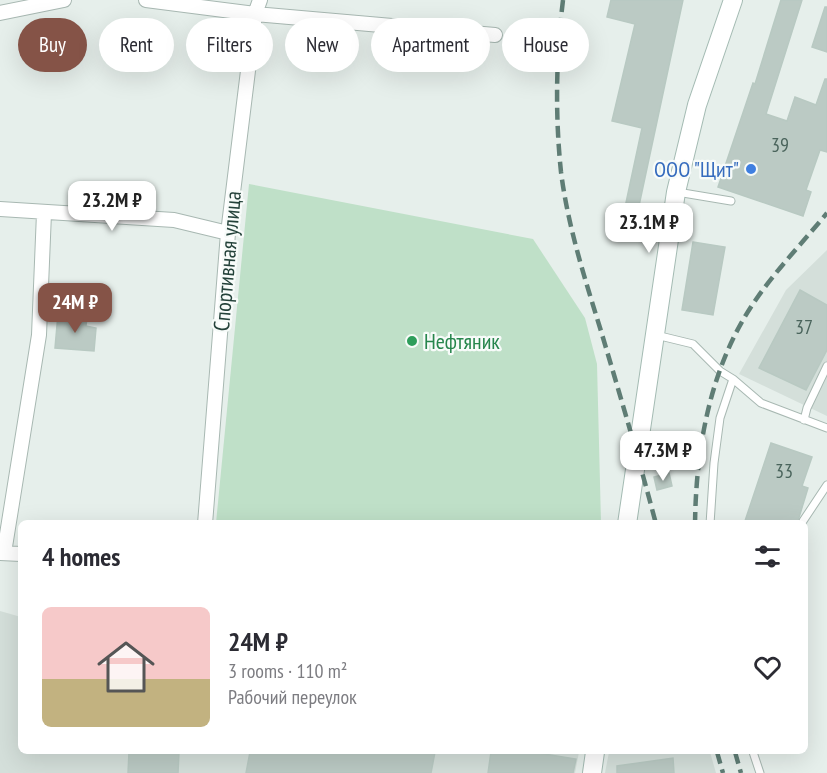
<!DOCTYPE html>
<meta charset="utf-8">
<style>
body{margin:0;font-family:"PT Sans Narrow",sans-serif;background:#f7f7f7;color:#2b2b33;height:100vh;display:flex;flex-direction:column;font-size:22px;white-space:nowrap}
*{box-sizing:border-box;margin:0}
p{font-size:20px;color:#7c7c81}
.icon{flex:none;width:33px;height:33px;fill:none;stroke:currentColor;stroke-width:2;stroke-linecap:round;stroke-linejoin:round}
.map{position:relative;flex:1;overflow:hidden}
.side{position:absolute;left:18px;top:520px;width:790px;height:234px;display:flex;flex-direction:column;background:#fff;border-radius:9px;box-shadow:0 6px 24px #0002}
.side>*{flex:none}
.banner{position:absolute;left:18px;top:18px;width:792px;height:54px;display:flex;gap:12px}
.price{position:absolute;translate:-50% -51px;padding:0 14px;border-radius:12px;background:#fff;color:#222;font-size:20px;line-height:39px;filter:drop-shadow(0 2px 3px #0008)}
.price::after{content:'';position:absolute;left:50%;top:36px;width:18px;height:14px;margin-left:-9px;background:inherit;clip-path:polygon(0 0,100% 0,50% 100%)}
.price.active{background:#855347;color:#fff}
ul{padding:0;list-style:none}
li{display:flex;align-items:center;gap:18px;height:150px;padding:0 24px}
li span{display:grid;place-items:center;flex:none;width:168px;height:120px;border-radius:9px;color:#555}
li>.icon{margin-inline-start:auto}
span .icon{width:72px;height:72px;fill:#fffc;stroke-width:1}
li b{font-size:26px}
h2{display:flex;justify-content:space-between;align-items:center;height:72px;padding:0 24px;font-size:26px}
.chip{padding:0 21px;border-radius:27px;background:#fff;box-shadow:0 6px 24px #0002;font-size:21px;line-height:54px}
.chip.active{background:#855347;color:#fff}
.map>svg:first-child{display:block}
.built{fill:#d4dfda}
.green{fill:#bfe0c8}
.building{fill:#bbcac4;stroke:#b8c9c2;stroke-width:1.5}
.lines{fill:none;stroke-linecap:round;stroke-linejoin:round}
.lane-casing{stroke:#a8b8b2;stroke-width:9}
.street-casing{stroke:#a8b8b2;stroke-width:16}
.secondary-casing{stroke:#a4bbb3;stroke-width:20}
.lane{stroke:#fff;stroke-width:7}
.street{stroke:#fff;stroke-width:14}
.secondary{stroke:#fff;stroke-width:18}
.rail{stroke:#5f7d75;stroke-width:4.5;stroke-dasharray:12 6;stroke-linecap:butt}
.shop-dot{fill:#3f7fe0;stroke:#f7fbf9;stroke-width:2}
.leisure-dot{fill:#2e9e5b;stroke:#f7fbf9;stroke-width:2}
.labels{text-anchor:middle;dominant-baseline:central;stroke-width:4.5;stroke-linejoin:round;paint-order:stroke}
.number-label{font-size:20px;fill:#4a645c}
.shop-label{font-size:22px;fill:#366cbe;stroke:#f7fbf9;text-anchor:end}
.street-label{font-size:22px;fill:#24423a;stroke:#f7fbf9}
.leisure-label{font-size:22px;fill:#27864d;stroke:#f7fbf9;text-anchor:start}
</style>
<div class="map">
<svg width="827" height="773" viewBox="0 0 827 773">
<rect width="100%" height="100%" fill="#e6efeb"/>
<path class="built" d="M827,250V416L739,374L786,290Z
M0,611L21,617V752H579L575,773H0Z
M609,752H710L716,773H605Z"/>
<path class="green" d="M249,184L533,239L585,318L597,364L601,523H216Z"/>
<path class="building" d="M611,0H683L637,215L624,212L642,128L612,121L635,24L607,17Z
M781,0H802L766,114L787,121L795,97L816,105L825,79H827V152L820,150L806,190L811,192L803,216L718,187L753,83L755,84Z
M825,7H827V52L812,47Z
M693,242L725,247L713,315L682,310Z
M800,290L827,305V350L806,390L759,368Z
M58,314L87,317L86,326L96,328L94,351L55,348Z
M771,443L812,457L802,486L808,488L797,524H744Z
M669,473L672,486L657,490L654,477Z
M129,752H179L178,773H128Z
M250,752H435L431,773H246Z
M491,752H532L576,759L573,773H488Z
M673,758L674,773H617V766Z"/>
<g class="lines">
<defs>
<path id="lane" d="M677,192L731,201
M656,335L693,344L720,371L733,379L761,403L827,428
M804,420L807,408L827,366
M803,521L827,485
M710,524L714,463L720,418L733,379
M753,752L760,773"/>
<path id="street" d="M146,0L255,14L495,35
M0,13L64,0
M0,209L174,220L228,233
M205,524L228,233L255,14L260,0
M0,553L21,554
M4,553L39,335L44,213"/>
<path id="secondary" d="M627,524L676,192L697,105L733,0
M592,773L595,752"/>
</defs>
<use href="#lane" class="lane-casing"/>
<use href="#street" class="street-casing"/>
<use href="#secondary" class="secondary-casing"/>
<use href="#lane" class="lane"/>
<use href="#street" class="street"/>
<use href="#secondary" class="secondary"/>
<path class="rail" d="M563,0C556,57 555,115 561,172C568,227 585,279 601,331C620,395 639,459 656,524
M695,524C696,445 711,363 757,298C778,268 804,241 827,213
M717,752L723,773
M735,752L741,773"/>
</g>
<circle class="shop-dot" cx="751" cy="169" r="6"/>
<circle class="leisure-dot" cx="412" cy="341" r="6"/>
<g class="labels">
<g class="number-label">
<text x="780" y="145">39</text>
<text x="804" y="327">37</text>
<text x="784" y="471">33</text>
</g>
<g class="shop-label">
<text x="739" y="169">ООО "Щит"</text>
</g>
<g class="street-label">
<text transform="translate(227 261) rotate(-85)">Спортивная улица</text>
</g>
<g class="leisure-label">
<text x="424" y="341">Нефтяник</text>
</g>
</g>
</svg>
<b class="price" style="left:112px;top:232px">23.2M ₽</b>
<b class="price" style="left:649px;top:254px">23.1M ₽</b>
<b class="price active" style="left:75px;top:334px">24M ₽</b>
<b class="price" style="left:663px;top:482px">47.3M ₽</b>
<div class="banner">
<a class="chip active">Buy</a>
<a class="chip">Rent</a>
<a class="chip">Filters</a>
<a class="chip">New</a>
<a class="chip">Apartment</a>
<a class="chip">House</a>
</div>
<section class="side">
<h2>4 homes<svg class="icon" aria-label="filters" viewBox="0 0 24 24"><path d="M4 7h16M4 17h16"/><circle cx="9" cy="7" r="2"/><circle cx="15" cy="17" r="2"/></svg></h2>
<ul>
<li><span style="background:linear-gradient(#f6c9c9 60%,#c2b280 0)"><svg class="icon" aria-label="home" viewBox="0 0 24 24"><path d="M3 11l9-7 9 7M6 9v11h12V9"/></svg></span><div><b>24M ₽</b><p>3 rooms · 110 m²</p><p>Рабочий переулок</p></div><svg class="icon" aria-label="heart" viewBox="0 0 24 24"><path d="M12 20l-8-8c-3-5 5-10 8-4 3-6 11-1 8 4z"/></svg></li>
</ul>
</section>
</div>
